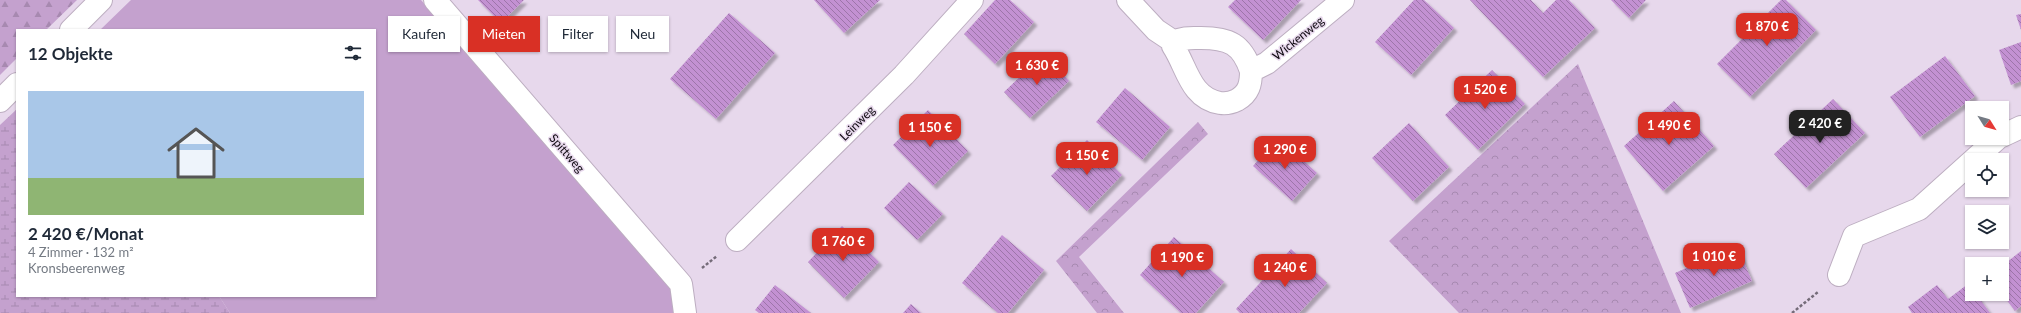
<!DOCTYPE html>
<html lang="de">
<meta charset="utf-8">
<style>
body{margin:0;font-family:Lato,sans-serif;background:#f2f2f3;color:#1f2937;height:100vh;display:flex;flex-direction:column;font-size:15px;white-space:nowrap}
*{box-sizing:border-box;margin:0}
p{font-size:13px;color:#747a83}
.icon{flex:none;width:22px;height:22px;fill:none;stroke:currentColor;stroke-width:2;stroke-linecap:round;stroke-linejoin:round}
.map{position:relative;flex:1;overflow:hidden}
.panel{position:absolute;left:16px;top:29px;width:360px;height:268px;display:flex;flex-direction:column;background:#fff;border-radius:0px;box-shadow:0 1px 3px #0004}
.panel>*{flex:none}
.hud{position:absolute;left:388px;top:16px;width:380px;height:36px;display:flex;gap:8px}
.needle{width:26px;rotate:127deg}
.tools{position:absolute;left:1965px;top:101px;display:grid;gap:8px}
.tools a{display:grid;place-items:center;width:44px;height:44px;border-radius:0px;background:#fff;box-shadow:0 1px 3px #0004;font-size:20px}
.price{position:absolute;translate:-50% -34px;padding:0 9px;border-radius:8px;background:#d93025;color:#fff;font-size:13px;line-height:26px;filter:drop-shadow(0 1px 2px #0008)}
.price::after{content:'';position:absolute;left:50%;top:24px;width:12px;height:9px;margin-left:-6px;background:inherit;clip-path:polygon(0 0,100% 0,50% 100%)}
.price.on{background:#222;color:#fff}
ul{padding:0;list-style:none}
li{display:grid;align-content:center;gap:8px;height:212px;padding:0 12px}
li+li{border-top:1px solid #e0e1e3}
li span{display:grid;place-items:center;height:124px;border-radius:0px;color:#555}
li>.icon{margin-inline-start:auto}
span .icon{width:72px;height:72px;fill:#fffc;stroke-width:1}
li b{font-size:17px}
h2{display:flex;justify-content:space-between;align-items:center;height:48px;padding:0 12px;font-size:17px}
.pill{padding:0 14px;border-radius:0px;background:#fff;box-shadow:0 1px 3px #0004;font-size:14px;line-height:36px}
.pill.on{background:#d93025;color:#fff}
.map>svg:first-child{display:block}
.grass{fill:#c4a1ce}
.forest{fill:url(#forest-firs)}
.wetland{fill:url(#wetland-marsh)}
.park{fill:url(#park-crowns)}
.building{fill:url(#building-back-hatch);filter:url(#shadow)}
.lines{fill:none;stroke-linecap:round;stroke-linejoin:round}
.minor-casing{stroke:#bdaec1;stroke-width:24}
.path{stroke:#746b78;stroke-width:2.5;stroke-dasharray:3 2;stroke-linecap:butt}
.minor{stroke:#fff;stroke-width:22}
.labels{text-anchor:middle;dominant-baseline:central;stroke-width:3;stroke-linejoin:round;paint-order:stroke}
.street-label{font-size:12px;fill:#0e0910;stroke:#e7d8ec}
</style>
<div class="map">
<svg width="2021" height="313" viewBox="0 0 2021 313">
<defs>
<pattern id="forest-firs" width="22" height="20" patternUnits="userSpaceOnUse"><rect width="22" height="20" fill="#c4a1ce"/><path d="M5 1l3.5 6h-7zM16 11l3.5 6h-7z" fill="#a789b0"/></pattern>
<pattern id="wetland-marsh" width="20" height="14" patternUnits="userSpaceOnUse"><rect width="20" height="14" fill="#c4a1ce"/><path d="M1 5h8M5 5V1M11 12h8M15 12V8" fill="none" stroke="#a789b0"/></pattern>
<pattern id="park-crowns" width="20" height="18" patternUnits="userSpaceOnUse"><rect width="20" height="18" fill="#c4a1ce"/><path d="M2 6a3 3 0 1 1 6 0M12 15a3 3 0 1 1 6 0" fill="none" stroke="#a789b0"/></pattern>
<pattern id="building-back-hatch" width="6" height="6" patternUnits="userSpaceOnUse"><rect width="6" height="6" fill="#c391d2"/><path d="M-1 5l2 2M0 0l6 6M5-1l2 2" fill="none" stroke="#9d75a9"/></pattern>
<filter id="shadow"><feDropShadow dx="3.5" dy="3.5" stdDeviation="1" flood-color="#0004"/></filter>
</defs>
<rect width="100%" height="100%" fill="#e7d8ec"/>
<path class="grass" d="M131,0H421L677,289L681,313H230L219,296H375V30H100Z"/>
<path class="forest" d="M0,0H77L46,30H17V58L0,75Z"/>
<path class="wetland" d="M17,109V296H219L230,313H0V125Z"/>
<path class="park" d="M1578,64L1681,313H1459L1389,241Z
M1198,122L1208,134L1079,257L1124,313H1097L1056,261Z"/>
<path class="building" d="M478,0H524L501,23Z
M814,0H880L844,33Z
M995,0H1010L1034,22L995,64L964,34Z
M1235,0H1301L1263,40L1228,7Z
M1414,0H1424L1454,28L1411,75L1375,42Z
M1470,0H1531L1543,13L1556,0H1569L1595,28L1543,77Z
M1611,0H1646L1629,18Z
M1781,0H1786L1816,30L1750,97L1717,64Z
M729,13L775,53L716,119L670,79Z
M2021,14V30L2016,15Z
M2021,42V81L2011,85L1999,50Z
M1044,54L1069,81L1030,118L1004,92Z
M1945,56L1975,96L1920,137L1890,97Z
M1492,70L1525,104L1478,150L1445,115Z
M1125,88L1170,127L1142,160L1096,122Z
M1833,99L1865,133L1806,188L1774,154Z
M1674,101L1714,146L1663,191L1624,146Z
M928,110L968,151L933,186L893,145Z
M1409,123L1449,167L1413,201L1372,158Z
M1278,138L1317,173L1292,201L1253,166Z
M1087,140L1122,175L1087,211L1051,176Z
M909,182L943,214L917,240L884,208Z
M842,226L879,262L844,298L808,262Z
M1002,235L1044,270L1008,313H998L962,283Z
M1174,237L1224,282L1196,313H1181L1140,275Z
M1737,246L1752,281L1690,308L1675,273Z
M1291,249L1327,283L1299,313H1240L1236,309Z
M2021,251V306L2015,311L2002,294V266Z
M1968,284L1972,289V294H1976L1990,313H1912L1908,307L1937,285L1948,299Z
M775,285L811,313H759L755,310Z
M911,304L921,313H903Z"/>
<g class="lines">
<defs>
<path id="minor" d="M435,0L681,284L685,313
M1128,0L1156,30L1174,42L1173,46C1187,67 1190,98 1220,103C1226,104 1231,103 1237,100C1249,93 1251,84 1251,71
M71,30L101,0
M1174,42C1183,37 1191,38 1201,38C1229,38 1242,44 1251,71L1267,63L1343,0
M0,101L17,84
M2002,136L2021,127
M737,240L904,75L972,0
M1839,275L1854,236L1919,209L1998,138"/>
</defs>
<use href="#minor" class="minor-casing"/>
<path class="path" d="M702,268L717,256
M1792,313L1818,292"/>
<use href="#minor" class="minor"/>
</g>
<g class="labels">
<g class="street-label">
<text transform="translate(1298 38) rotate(-39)">Wickenweg</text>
<text transform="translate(857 123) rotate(-45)">Leinweg</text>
<text transform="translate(567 153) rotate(49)">Spittweg</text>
</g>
</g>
</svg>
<div class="tools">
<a><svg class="needle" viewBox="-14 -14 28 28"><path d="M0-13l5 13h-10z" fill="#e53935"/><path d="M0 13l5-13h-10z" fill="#747a83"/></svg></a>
<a><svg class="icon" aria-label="locate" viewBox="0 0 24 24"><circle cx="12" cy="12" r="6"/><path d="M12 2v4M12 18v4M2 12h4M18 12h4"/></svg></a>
<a><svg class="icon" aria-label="layers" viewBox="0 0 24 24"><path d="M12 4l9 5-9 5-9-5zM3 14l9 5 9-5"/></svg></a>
<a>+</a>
</div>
<b class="price" style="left:1767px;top:47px">1 870 €</b>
<b class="price" style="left:1037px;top:86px">1 630 €</b>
<b class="price" style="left:1485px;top:110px">1 520 €</b>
<b class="price on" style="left:1820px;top:144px">2 420 €</b>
<b class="price" style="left:1669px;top:146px">1 490 €</b>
<b class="price" style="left:930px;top:148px">1 150 €</b>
<b class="price" style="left:1285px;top:170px">1 290 €</b>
<b class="price" style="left:1087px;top:176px">1 150 €</b>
<b class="price" style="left:843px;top:262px">1 760 €</b>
<b class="price" style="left:1714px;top:277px">1 010 €</b>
<b class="price" style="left:1182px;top:278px">1 190 €</b>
<b class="price" style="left:1285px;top:288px">1 240 €</b>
<div class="hud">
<a class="pill">Kaufen</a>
<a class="pill on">Mieten</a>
<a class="pill">Filter</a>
<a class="pill">Neu</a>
</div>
<section class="panel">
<h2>12 Objekte<svg class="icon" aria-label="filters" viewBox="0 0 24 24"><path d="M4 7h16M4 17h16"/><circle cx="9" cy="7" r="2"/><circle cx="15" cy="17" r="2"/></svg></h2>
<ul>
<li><span style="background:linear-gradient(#a9c7e8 70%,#8fb573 0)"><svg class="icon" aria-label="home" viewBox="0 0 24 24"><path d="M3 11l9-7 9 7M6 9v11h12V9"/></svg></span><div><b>2 420 €/Monat</b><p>4 Zimmer · 132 m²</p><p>Kronsbeerenweg</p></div></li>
</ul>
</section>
</div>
